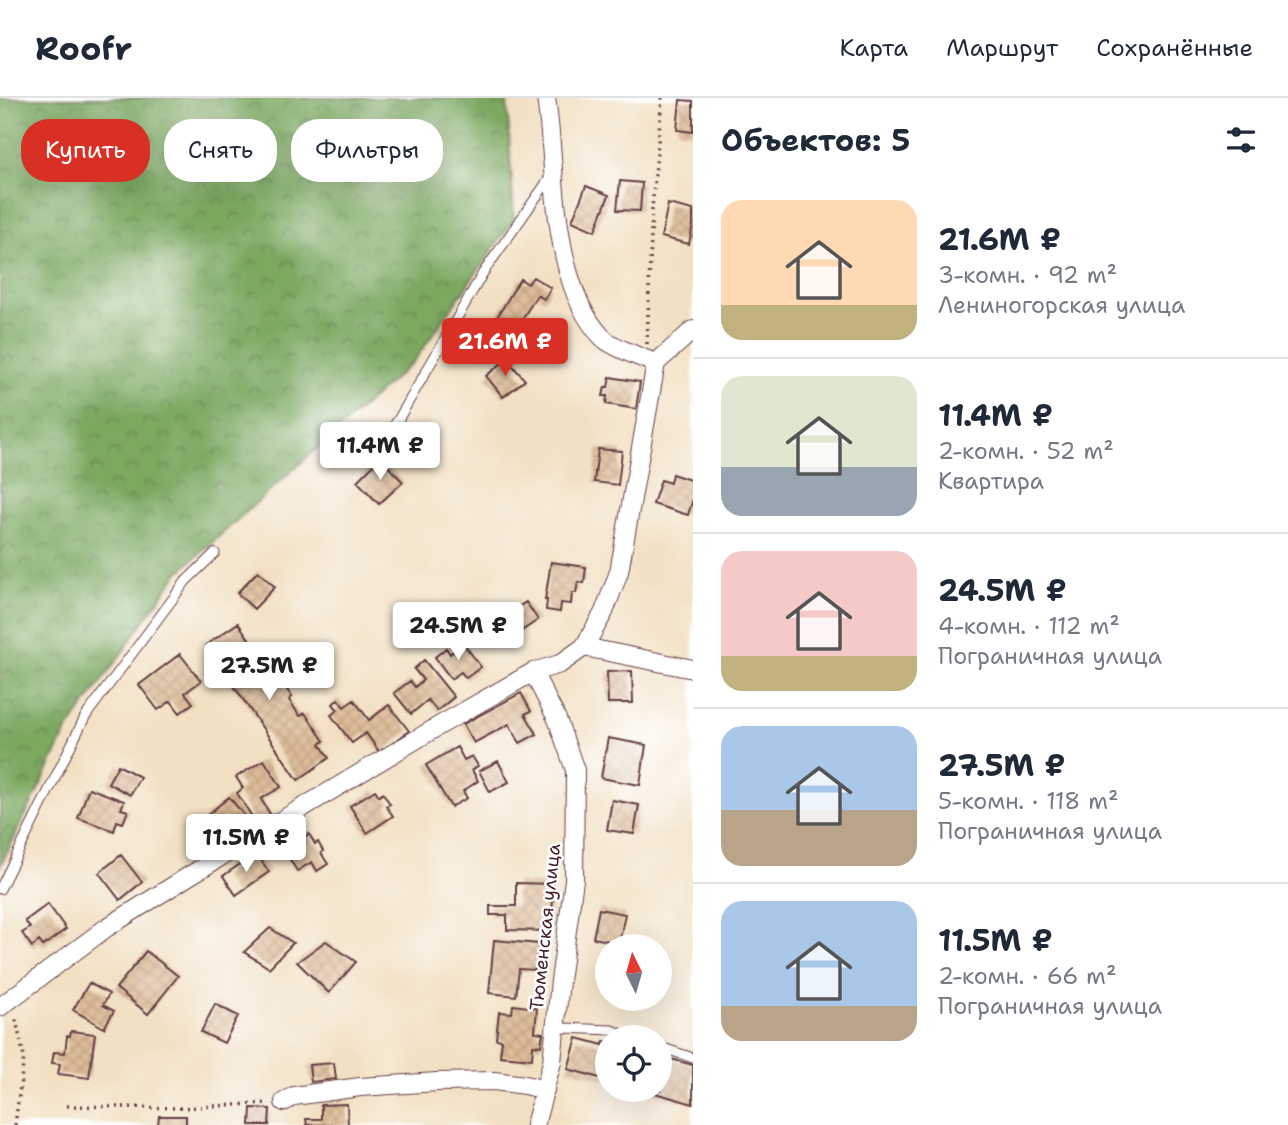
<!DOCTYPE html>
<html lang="ru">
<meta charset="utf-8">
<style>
body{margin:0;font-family:"Shantell Sans",sans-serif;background:#f6f6f7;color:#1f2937;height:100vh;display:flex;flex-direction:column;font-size:26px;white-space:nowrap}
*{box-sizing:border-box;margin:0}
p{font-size:23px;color:#747a83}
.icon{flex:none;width:38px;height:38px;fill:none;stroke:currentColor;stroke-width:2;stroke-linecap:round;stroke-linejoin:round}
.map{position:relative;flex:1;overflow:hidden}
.side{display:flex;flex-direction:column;background:#fff;width:595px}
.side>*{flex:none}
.guide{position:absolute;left:21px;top:21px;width:567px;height:63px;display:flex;gap:14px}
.needle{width:46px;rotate:355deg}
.fabs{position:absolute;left:595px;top:836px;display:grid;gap:14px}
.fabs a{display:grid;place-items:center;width:77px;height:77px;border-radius:50%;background:#fff;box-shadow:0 7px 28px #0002;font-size:35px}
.price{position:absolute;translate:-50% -60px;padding:0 16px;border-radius:7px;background:#fff;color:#222;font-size:23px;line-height:46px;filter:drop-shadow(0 2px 4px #0008)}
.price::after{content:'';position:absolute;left:50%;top:42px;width:21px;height:16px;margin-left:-10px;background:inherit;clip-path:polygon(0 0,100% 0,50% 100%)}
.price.active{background:#d93025;color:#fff}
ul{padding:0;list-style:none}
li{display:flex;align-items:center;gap:21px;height:175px;padding:0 28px}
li+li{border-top:2px solid #e0e1e3}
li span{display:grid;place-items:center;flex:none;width:196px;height:140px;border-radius:21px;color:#555}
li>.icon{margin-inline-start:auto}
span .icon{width:84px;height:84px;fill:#fffc;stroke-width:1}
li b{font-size:30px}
h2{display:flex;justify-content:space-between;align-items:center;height:84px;padding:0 28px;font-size:30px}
.tag{padding:0 24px;border-radius:28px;background:#fff;box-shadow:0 7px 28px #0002;font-size:24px;line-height:63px}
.tag.active{background:#d93025;color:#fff}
header{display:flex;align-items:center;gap:42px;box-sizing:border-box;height:98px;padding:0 35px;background:#fff;border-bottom:2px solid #e0e1e3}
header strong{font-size:33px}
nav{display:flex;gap:38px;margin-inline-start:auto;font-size:24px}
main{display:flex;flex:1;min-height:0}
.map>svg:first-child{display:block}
.forest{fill:url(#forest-crowns);stroke:#626446;stroke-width:2}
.building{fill:url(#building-cross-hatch)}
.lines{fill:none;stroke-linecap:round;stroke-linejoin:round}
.lane-casing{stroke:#633c42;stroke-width:11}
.street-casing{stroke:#633c42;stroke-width:20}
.path{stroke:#633c42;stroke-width:3.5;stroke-dasharray:2 5;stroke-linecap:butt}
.lane{stroke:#fff;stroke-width:9}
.street{stroke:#fff;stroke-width:18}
.labels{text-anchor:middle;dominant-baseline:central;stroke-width:5;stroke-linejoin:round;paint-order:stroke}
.street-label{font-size:19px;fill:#4a1f2b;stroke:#fff}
</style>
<header>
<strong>Roofr</strong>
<nav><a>Карта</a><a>Маршрут</a><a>Сохранённые</a></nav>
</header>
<main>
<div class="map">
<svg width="693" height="1027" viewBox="0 0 693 1027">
<defs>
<pattern id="forest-crowns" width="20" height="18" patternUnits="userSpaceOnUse" patternTransform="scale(1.75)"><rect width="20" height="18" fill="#7ba861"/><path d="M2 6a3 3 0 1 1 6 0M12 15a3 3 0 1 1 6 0" fill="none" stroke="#678850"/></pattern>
<pattern id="building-cross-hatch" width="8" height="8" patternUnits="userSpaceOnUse" patternTransform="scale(1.75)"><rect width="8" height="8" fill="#ddbc98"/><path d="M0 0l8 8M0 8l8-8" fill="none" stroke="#bfa183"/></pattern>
</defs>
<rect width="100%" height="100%" fill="#fff"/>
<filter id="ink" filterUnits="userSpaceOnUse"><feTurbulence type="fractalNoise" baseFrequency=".0143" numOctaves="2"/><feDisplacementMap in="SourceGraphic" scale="14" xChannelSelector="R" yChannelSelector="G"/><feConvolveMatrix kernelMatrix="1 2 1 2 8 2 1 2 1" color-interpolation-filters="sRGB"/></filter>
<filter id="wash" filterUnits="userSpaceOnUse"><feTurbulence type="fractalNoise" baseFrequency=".00686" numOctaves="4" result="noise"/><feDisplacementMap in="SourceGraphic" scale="28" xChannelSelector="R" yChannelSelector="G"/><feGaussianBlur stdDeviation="1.57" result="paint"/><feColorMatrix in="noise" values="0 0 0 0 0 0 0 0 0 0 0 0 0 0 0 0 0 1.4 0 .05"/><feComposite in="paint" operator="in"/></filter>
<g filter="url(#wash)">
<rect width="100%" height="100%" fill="#f2e0c3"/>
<path class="forest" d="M0,0H507L514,121L414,263L177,476L67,633L0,769Z"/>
<g id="blocks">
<path class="building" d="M680,2L693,3V34L677,32Z
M620,83L642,85L640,113L617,112Z
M586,88L609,97L595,133L572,123Z
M668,106L693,112V127L689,146L661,139Z
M533,179L551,190L544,201L537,197L506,247L487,236L520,181L528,186Z
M507,261L525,282L503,299L486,278Z
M610,279L640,284L636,311L606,306L607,298H603L605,289H608Z
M598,351L622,353L618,387L594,384Z
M384,364L403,384L379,406L357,383L375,365L378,369Z
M672,376L693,383V401L688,417L653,406L661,382L670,385Z
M551,464L586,469L584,485L578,484L576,495H572L571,506L561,505L560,514L546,512L547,502H545Z
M258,473L275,489L254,511L237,495Z
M526,504L538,522L499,548L486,528L494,522L492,518L503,511L506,517Z
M238,525L260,557L257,559L267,574L272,570L292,599L289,602L300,618L305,615L324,643L320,646L329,660L298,682L206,547Z
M463,545L481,569L466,580L461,574L451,581L435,559L446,550L450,556Z
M180,556L201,583L185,595L193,605L180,615L171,603L158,612L139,587Z
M424,562L454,599L437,613L428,602L411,616L394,595L410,583L415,589L423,582L414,571Z
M632,573L633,605H608L607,574Z
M521,595L531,613L525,616L537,636L520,645L509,626L474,645L463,626Z
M338,601L344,609L354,602L369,622L389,607L409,633L380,655L366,635L352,645L331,617L338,612L333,606Z
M608,640L646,647L640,687L601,680Z
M457,649L464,662L472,658L478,668L472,672L478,683L463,693L467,700L451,709L426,667Z
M264,662L281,689L261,701L270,716L256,725L237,695L243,690L236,679Z
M498,663L509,684L490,694L479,673Z
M118,667L140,679L130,697L108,685Z
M89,690L124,703L121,711L128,713L123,725L117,723L114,733L78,720Z
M375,692L379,698L383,695L390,706L386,708L393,718L367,735L350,708Z
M229,699L254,729L247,735L240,727L223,741L205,719Z
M612,702L639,707L634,736L607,732Z
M309,736L315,746L318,744L323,753L321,755L328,766L317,773L312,764L297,773L284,752Z
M256,755L269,774L236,797L223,778Z
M121,757L142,784L120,802L99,775Z
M516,785L553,786L552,833L507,832V817H490V808H516Z
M48,806L66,831L43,848L39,843L32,849L22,835L30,830L25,823Z
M599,811L625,816L619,845L593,840Z
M270,830L293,845L269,870L244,854Z
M494,842L539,846L536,872L519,871L516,898L489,895Z
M326,843L356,864L329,895L297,864Z
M146,853L178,878L148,916L116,890Z
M89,885L109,896L103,907L114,913L104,930L73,912Z
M215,906L238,918L224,945L201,934Z
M513,907L537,910L535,934L543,935L541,948L533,947L532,961L500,958L502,942L496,941L499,914L512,915Z
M71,933L95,936L89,980L58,976L60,966L52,965L54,954L65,955L67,938H70Z
M577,940L603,947L604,943L607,944V982L568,971Z
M660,958L693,967V1006L648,993L660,992Z
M334,965L336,981L311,984L309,967Z
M347,1006L348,1027H307L306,1021H321V1007Z
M251,1010L270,1011L269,1027H250Z
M159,1018H186V1027H158Z"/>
</g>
</g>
<g filter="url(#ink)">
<use href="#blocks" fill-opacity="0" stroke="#633c42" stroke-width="2"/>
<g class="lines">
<defs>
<path id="lane" d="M382,344L398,322L483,175L552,77
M0,791L85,619L186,483L215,455
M556,924L564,930L612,932L633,940
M660,949L693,960"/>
<path id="street" d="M546,0C557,71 550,186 603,240C611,248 644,261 656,265
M656,265L693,232
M584,549L693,571
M533,574L557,621L575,672L574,782L560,883L552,964L535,1027
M0,909L106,830L192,776L442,626L533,574L560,566L584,549L604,514L619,474L656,265
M284,1004L294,998L360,989L437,984L494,983L525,987L545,992"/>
</defs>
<use href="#lane" class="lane-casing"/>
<use href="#street" class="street-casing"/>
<path class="path" d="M647,246L652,111L662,0
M67,1008L181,1010L268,1005
M15,1027L24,959L16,922V920"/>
<use href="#lane" class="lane"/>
<use href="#street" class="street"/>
</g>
</g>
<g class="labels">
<g class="street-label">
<text transform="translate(545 829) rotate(-84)">Тюменская улица</text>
</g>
</g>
</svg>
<div class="fabs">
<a><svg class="needle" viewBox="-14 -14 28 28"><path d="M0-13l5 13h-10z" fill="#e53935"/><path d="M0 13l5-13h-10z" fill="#747a83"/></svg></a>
<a><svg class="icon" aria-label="locate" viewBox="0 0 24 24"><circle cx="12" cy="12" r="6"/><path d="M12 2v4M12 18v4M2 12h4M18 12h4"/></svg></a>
</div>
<b class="price active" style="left:505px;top:280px">21.6M ₽</b>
<b class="price" style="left:380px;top:384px">11.4M ₽</b>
<b class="price" style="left:458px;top:564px">24.5M ₽</b>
<b class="price" style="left:269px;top:604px">27.5M ₽</b>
<b class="price" style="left:246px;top:776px">11.5M ₽</b>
<div class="guide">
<a class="tag active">Купить</a>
<a class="tag">Снять</a>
<a class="tag">Фильтры</a>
</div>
</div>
<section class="side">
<h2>Объектов: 5<svg class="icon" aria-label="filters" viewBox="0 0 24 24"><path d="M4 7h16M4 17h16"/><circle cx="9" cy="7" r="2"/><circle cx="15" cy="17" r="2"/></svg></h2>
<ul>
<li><span style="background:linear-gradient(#ffd9b3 75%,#c2b280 0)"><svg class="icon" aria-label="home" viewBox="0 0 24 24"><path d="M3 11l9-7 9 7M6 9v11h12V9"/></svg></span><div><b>21.6M ₽</b><p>3-комн. · 92 m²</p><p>Лениногорская улица</p></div></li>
<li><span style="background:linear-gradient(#dfe7d0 65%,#9aa5b1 0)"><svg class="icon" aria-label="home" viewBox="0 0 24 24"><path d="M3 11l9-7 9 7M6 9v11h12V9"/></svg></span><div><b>11.4M ₽</b><p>2-комн. · 52 m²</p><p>Квартира</p></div></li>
<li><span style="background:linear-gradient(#f6c9c9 75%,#c2b280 0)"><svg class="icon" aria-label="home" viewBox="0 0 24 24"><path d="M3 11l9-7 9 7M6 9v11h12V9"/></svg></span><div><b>24.5M ₽</b><p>4-комн. · 112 m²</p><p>Пограничная улица</p></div></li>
<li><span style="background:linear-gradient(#a9c7e8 60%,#b9a48a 0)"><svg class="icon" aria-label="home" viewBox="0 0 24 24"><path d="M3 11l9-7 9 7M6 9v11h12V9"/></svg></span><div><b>27.5M ₽</b><p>5-комн. · 118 m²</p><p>Пограничная улица</p></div></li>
<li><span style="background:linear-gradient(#a9c7e8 75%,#b9a48a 0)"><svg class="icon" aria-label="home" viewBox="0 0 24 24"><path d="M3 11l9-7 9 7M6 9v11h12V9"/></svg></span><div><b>11.5M ₽</b><p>2-комн. · 66 m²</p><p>Пограничная улица</p></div></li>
</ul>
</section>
</main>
